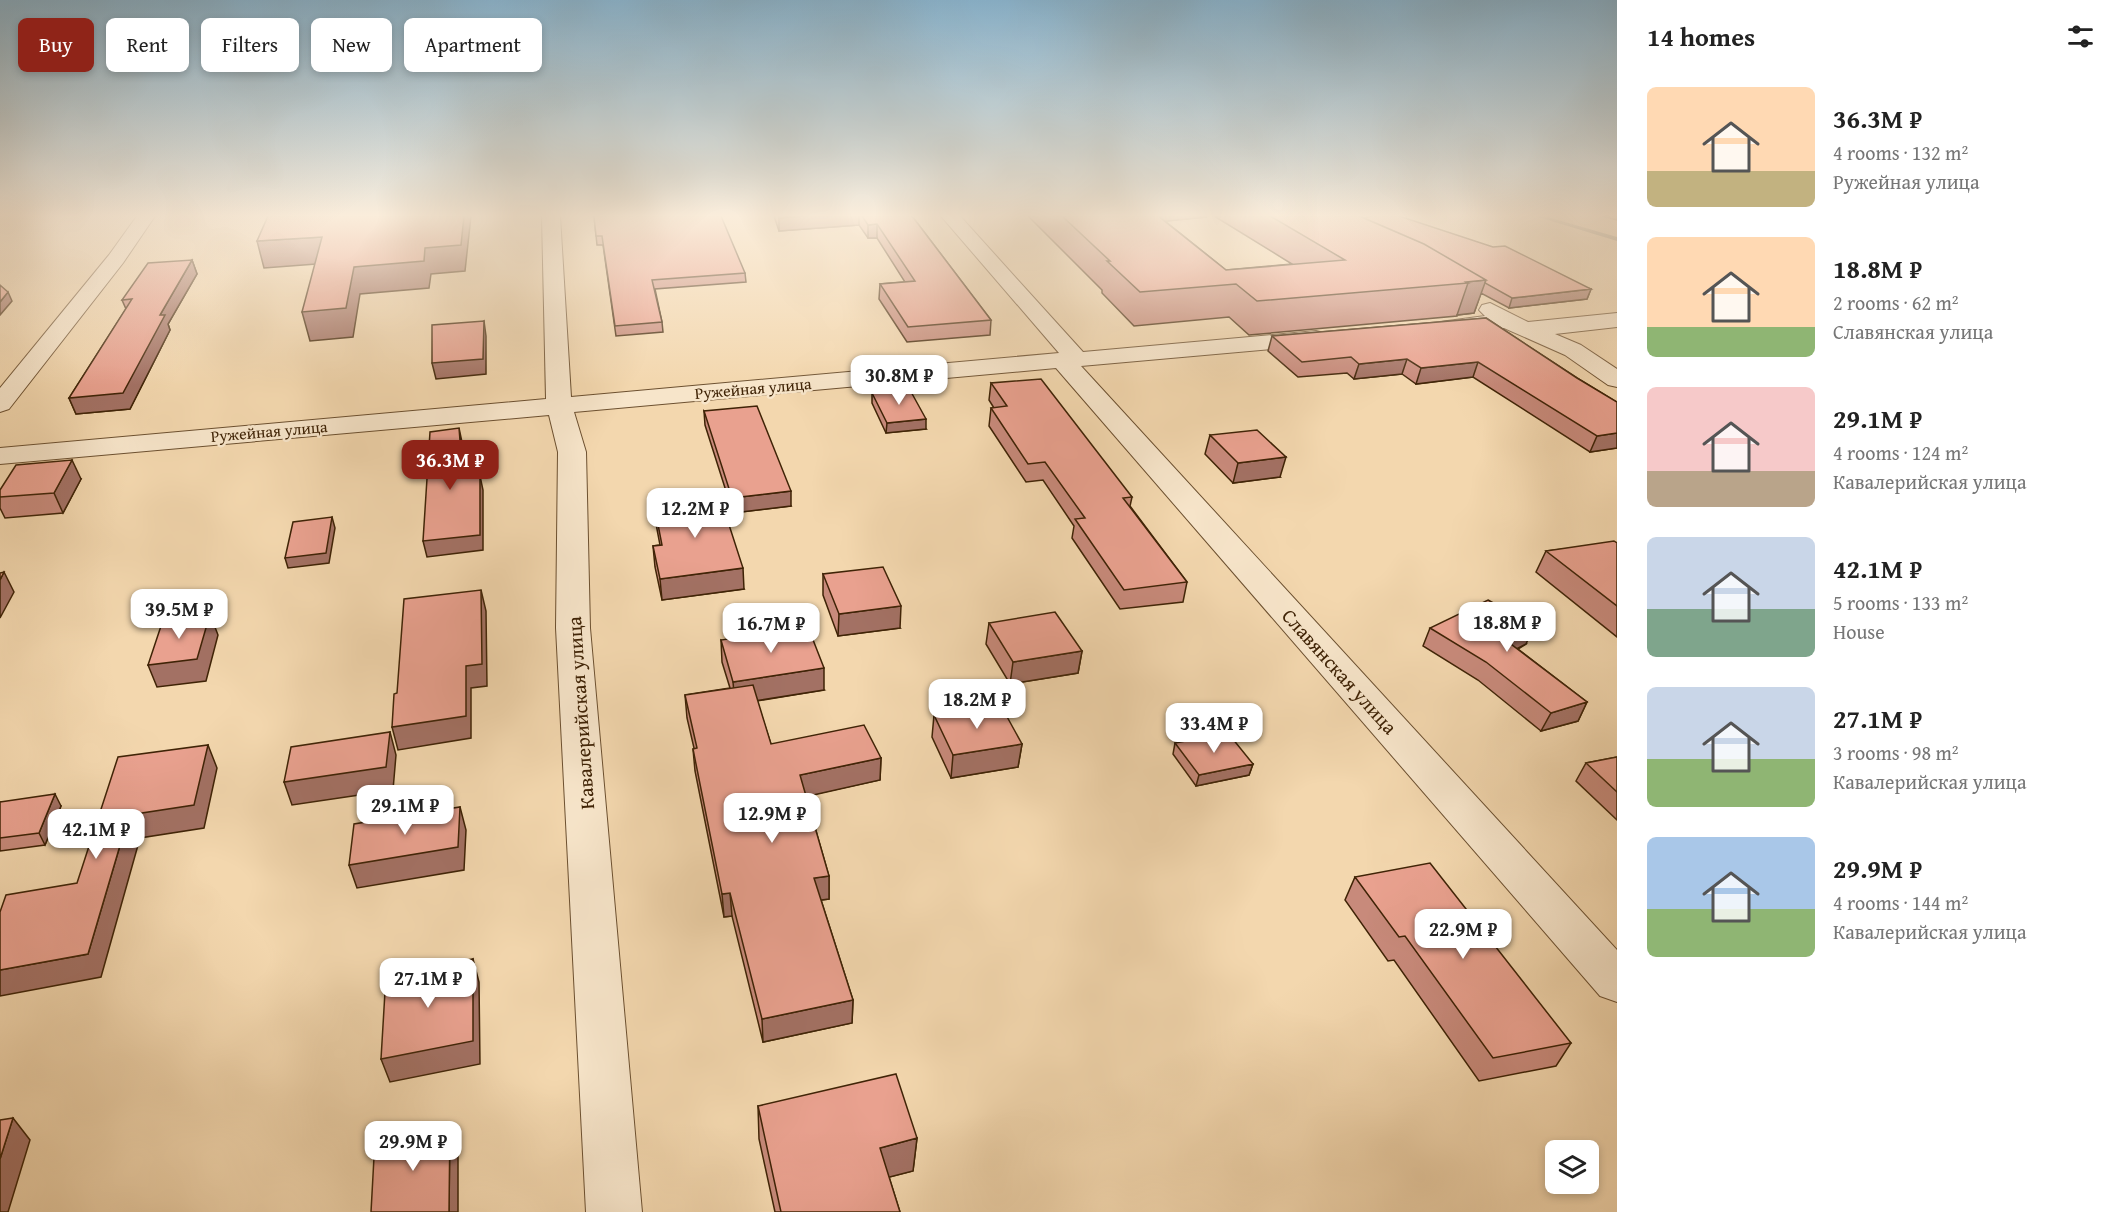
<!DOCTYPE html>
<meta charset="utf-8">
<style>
body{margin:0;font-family:"Gentium Book Plus",serif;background:#f6f6f6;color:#222;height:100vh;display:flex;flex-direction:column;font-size:22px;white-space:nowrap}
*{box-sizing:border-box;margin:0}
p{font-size:20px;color:#767676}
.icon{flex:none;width:33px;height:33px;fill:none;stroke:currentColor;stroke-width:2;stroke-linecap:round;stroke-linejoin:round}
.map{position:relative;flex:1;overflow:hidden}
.side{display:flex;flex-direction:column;background:#fff;width:510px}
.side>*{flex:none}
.banner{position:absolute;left:18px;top:18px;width:570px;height:54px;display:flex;gap:12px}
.tools{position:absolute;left:1545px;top:1140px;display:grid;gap:12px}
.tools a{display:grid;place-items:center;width:54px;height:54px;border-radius:9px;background:#fff;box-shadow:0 3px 9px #0003;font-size:30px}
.price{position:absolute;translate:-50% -51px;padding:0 14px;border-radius:12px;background:#fff;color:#222;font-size:20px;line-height:39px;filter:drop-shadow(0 2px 3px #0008)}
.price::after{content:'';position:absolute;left:50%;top:36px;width:18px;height:14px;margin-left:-9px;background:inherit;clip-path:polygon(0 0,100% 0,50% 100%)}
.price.on{background:#8f2418;color:#fff}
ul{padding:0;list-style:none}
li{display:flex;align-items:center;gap:18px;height:150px;padding:0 30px}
li span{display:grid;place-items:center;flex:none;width:168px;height:120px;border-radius:9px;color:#555}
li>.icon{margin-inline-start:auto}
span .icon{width:72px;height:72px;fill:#fffc;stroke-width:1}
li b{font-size:26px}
h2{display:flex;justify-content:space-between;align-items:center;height:72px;padding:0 30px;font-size:26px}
.tag{padding:0 21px;border-radius:9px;background:#fff;box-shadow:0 3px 9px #0003;font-size:21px;line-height:54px}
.tag.on{background:#8f2418;color:#fff}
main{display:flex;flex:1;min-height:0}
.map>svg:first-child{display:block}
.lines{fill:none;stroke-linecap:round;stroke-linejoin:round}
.stream{fill:#777c6c;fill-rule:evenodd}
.minor-casing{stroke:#6c5030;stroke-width:2}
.minor{fill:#f7e5ca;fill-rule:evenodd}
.wall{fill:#c88a7b;stroke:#3f2306;stroke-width:1.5}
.shaded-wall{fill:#a37164;stroke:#3f2306;stroke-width:1.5}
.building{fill:#e9a18f;stroke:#3f2306;stroke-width:1.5}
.labels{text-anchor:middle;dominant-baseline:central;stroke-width:5;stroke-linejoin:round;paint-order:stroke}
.far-street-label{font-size:16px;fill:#3f2306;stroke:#f7e5ca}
.street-label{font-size:20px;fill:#3f2306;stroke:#f7e5ca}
</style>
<main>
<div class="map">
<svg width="1617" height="1212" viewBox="0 0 1617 1212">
<rect width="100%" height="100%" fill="#f3d7ae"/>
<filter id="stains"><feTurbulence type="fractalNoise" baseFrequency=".00333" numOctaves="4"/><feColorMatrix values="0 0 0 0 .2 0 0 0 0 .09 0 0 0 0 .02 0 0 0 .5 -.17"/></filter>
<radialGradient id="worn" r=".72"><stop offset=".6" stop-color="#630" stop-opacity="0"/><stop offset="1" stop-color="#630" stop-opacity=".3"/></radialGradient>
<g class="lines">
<path class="stream" d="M1535,216H1544L1617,237V241Z"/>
<defs>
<path id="minor" d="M137,216H155L123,263L9,409L0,412V388L109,255Z
M542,216H560L571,397L1059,353L941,216H960L1083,352L1316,331L1324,333L1328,338L1324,343L1316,345L1081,366L1617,950V1002L1600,996L1056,368L574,412L586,452L590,628L642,1212H586L556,628L558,452L549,415L0,464V448L546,399Z
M1490,303L1528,322L1617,313V327L1555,334L1581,345L1617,369V387L1608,385L1565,355L1504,328L1448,334L1440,332L1437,327L1440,322L1485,316L1479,310L1482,305Z"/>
</defs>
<use href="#minor" class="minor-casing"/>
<use href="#minor" class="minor"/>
</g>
<path class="wall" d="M594,216L745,273L746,282L655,289L662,322L663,332L616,336L603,245H597Z
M774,216H912L991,320L990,335L907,342L879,299L880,284L905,282L877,238H868L859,225L779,231Z
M1028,216H1206V217L1165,221L1226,270L1292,264L1214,216H1359L1591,289L1587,299L1509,308L1481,293L1474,313L1457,315V316L1249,335L1229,317L1134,326L1102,293V290Z
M1602,216H1617V220Z
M192,260L197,274L168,324L170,330L130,409L76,414L69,398L126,309L122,300Z
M1486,318L1577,378L1617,402V448L1590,452L1473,377L1416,384L1402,374L1354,379L1347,373L1298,377L1268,351L1272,336Z
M991,383L1132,497L1130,506L1187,582L1183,602L1120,609L1072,538L1074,526L1043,480L1026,482L989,426L991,408H994L989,400Z
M872,393L926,429L886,433L872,403Z
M704,411L791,506L733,513L705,425Z
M1210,435L1280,477L1233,483L1205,454Z
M81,479L63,513L5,518L0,508V490Z
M654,504L744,589L662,600L655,567L653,546L660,545L656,524Z
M1617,543V637L1536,572L1546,551Z
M823,574L900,628L838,636L823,595Z
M989,623L1082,651L1078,673L1010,684L986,644Z
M1430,628L1526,644L1518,649L1587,702L1578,721L1541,731L1478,680L1423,646Z
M721,640L824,690L757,701L771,744L881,758L880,780L806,796L829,876V899L821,900L853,1000L852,1023L763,1042L732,916L724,917L695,771L693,749L694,748L687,718L685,695L730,688L722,662Z
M934,715L1022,744L1018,767L951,778L932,737Z
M1175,743L1253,764L1249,775L1196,786L1173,754Z
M1617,757V820L1576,781L1586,763Z
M0,802L61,806L45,845L0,851Z
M1355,877L1571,1043L1556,1066L1479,1081L1394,960L1388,961L1345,900Z
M758,1106L917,1138L913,1171L889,1177L900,1212H775L759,1139Z"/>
<path class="shaded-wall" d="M464,216H471L465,271L431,274L429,288L360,294L353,337L310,341L302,312L354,267L425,248Z
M805,216H859V225L779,231V218Z
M1129,216H1206V217L1128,225Z
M877,224V238H868V225Z
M322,237L329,263L264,268L257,241Z
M192,260L197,274L168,324L170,330L130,409L76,414L69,398L160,315Z
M1486,280L1474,313L1457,315L1468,283L1466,282Z
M1591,289L1587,299L1509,308L1512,298Z
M8,292L12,301L0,315V302Z
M484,321L486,336V374L436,379L432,363Z
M1407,359L1402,374L1354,379L1359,364Z
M1478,362L1473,377L1416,384L1421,368Z
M926,419V429L886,433L887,423Z
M459,428L462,442L465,492L463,478Z
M1617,433V448L1590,452L1597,436Z
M1286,457L1280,477L1233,483L1238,463Z
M72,460L81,479L63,513L54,493Z
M480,476L483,490V550L427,557L423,541Z
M791,491V506L733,513L732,498Z
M332,517L335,528L329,563L288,568L285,558Z
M743,568L744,589L662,600L660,579Z
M4,572L14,592L0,618V580Z
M481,590L486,611L487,686L471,688V738L398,750L392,727L466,666Z
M901,606L900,628L838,636L839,614Z
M210,614L218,635L206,681L157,687L148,665Z
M1534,626L1526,644L1499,658L1507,641Z
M1082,651L1078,673L1010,684L1013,662Z
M824,668V690L735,704L733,682Z
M1587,702L1578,721L1541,731L1551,713Z
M390,732L396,755L393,790L292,805L284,782Z
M1022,744L1018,767L951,778L953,755Z
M208,745L217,768L204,828L140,838L101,977L0,996V970L88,954L129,815Z
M881,758L880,780L800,798V775Z
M1253,764L1249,775L1196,786L1199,775Z
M55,794L61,806L45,845L39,833Z
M460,807L466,830L464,870L357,888L349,865Z
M829,876V899L814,901V878Z
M730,893L732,916L724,917L722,894Z
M473,959L479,982L480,1064L390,1082L381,1059Z
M853,1000L852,1023L763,1042L762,1019Z
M13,1118L30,1140L8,1212H0V1159Z
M450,1123L458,1146V1212H449Z
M917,1138L913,1171L878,1180L880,1148Z"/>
<path class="building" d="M268,216H464L461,245L425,248L424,261L354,267L346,308L302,312L322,237L257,241Z
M594,216H721L745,273L652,280L662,322L615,326L602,236H596Z
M778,216H805L779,218Z
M862,216H912L991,320L908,327L880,284L915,281L877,224L868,225Z
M1062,216H1158L1226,270L1345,260L1270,216H1359L1424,244L1486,280L1466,282L1468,283L1257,301L1236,284L1140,292L1107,261H1110Z
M1372,216H1399L1493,247L1505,246L1591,289L1512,298L1485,283L1486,280L1424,244L1364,218Z
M192,260L160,315H165L123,393L69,398L132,299L122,300L148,263Z
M0,285L8,292L0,302Z
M1486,318L1577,378L1617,402V433L1597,436L1478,362L1421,368L1407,359L1359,364L1351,357L1302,362L1272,336Z
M484,321L483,359L432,363V325Z
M1041,379L1132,497L1123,498L1187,582L1124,590L1075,519L1085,518L1045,462L1028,464L991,408L1007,406L991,383Z
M910,390L926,419L887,423L872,393Z
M757,406L791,491L732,498L704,411Z
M459,428L463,478L480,476V535L423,541L430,432Z
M1257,430L1286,457L1238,463L1210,435Z
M72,460L54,493L0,497V490L16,465Z
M720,497L743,568L660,579L653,546L662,545L654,504Z
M332,517L326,553L285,558L293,522Z
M1614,541L1617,543V606L1546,551Z
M883,567L901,606L839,614L823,574Z
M4,572L0,580V573Z
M481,590L482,664L466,666V716L392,727L394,694L397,693L404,599Z
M1488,600L1534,626L1507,641L1587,702L1551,713L1486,662L1430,628Z
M1055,612L1082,651L1013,662L989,623Z
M210,614L197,659L148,665L163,620Z
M808,627L824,668L733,682L721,640Z
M753,685L771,744L864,725L881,758L800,775L829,876L814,878L853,1000L762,1019L730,893L722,894L693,749L697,748L685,695Z
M1000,704L1022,744L953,755L934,715Z
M390,732L386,767L284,782L291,747Z
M1228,733L1253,764L1199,775L1175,743Z
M208,745L194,805L129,815L88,954L0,970V912L6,895L77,883L118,757Z
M1617,757V792L1586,763Z
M55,794L39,833L0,838V802Z
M460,807L458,847L349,865L354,824Z
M1430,863L1571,1043L1493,1058L1405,936L1399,937L1355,877Z
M473,959V1041L381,1059L386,975Z
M896,1074L917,1138L880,1148L900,1212H781L758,1106Z
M13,1118L0,1159V1120Z
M450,1123L449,1212H371L375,1139Z"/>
<linearGradient id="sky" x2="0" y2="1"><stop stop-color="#89b6d2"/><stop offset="0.56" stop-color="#faeddb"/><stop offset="1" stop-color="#faeddb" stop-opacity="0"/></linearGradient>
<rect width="1617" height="385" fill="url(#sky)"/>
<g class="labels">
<g class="far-street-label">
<text transform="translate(753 388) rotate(-5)">Ружейная улица</text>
<text transform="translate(269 431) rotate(-5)">Ружейная улица</text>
</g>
<g class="street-label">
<text transform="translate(1340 671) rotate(48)">Славянская улица</text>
<text transform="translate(580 713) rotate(-94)">Кавалерийская улица</text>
</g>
</g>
<rect width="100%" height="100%" filter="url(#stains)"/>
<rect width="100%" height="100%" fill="url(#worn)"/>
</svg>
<div class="tools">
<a><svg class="icon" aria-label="layers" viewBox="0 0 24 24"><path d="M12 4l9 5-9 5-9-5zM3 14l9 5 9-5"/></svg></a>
</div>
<b class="price" style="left:899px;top:406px">30.8M ₽</b>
<b class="price on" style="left:450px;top:491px">36.3M ₽</b>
<b class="price" style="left:695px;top:539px">12.2M ₽</b>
<b class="price" style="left:179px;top:640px">39.5M ₽</b>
<b class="price" style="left:1507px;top:653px">18.8M ₽</b>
<b class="price" style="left:771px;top:654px">16.7M ₽</b>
<b class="price" style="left:977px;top:730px">18.2M ₽</b>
<b class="price" style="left:1214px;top:754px">33.4M ₽</b>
<b class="price" style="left:405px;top:836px">29.1M ₽</b>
<b class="price" style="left:772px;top:844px">12.9M ₽</b>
<b class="price" style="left:96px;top:860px">42.1M ₽</b>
<b class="price" style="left:1463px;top:960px">22.9M ₽</b>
<b class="price" style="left:428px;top:1009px">27.1M ₽</b>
<b class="price" style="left:413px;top:1172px">29.9M ₽</b>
<div class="banner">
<a class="tag on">Buy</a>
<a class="tag">Rent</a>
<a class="tag">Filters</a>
<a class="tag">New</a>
<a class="tag">Apartment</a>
</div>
</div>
<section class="side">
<h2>14 homes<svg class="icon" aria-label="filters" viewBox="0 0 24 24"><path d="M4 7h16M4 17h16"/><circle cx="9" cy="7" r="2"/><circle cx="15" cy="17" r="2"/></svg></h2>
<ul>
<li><span style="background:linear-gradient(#ffd9b3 70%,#c2b280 0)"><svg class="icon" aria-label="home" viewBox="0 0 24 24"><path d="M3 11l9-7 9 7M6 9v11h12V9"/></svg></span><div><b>36.3M ₽</b><p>4 rooms · 132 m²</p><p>Ружейная улица</p></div></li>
<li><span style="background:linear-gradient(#ffd9b3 75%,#8fb573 0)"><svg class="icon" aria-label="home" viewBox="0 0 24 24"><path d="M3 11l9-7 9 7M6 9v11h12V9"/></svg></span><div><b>18.8M ₽</b><p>2 rooms · 62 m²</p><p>Славянская улица</p></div></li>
<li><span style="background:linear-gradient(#f6c9c9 70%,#b9a48a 0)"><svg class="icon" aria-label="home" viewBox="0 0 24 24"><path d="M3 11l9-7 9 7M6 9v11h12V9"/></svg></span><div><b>29.1M ₽</b><p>4 rooms · 124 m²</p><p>Кавалерийская улица</p></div></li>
<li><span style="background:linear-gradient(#c9d6e8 60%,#7fa58c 0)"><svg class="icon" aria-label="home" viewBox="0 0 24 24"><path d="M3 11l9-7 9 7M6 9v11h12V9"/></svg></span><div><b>42.1M ₽</b><p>5 rooms · 133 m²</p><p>House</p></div></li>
<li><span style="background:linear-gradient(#c9d6e8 60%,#8fb573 0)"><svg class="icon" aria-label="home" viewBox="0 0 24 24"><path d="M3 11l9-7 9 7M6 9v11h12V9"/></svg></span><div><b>27.1M ₽</b><p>3 rooms · 98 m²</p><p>Кавалерийская улица</p></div></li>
<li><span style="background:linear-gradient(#a9c7e8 60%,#8fb573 0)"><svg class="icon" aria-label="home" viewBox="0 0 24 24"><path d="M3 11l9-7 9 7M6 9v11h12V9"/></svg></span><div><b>29.9M ₽</b><p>4 rooms · 144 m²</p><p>Кавалерийская улица</p></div></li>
</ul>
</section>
</main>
